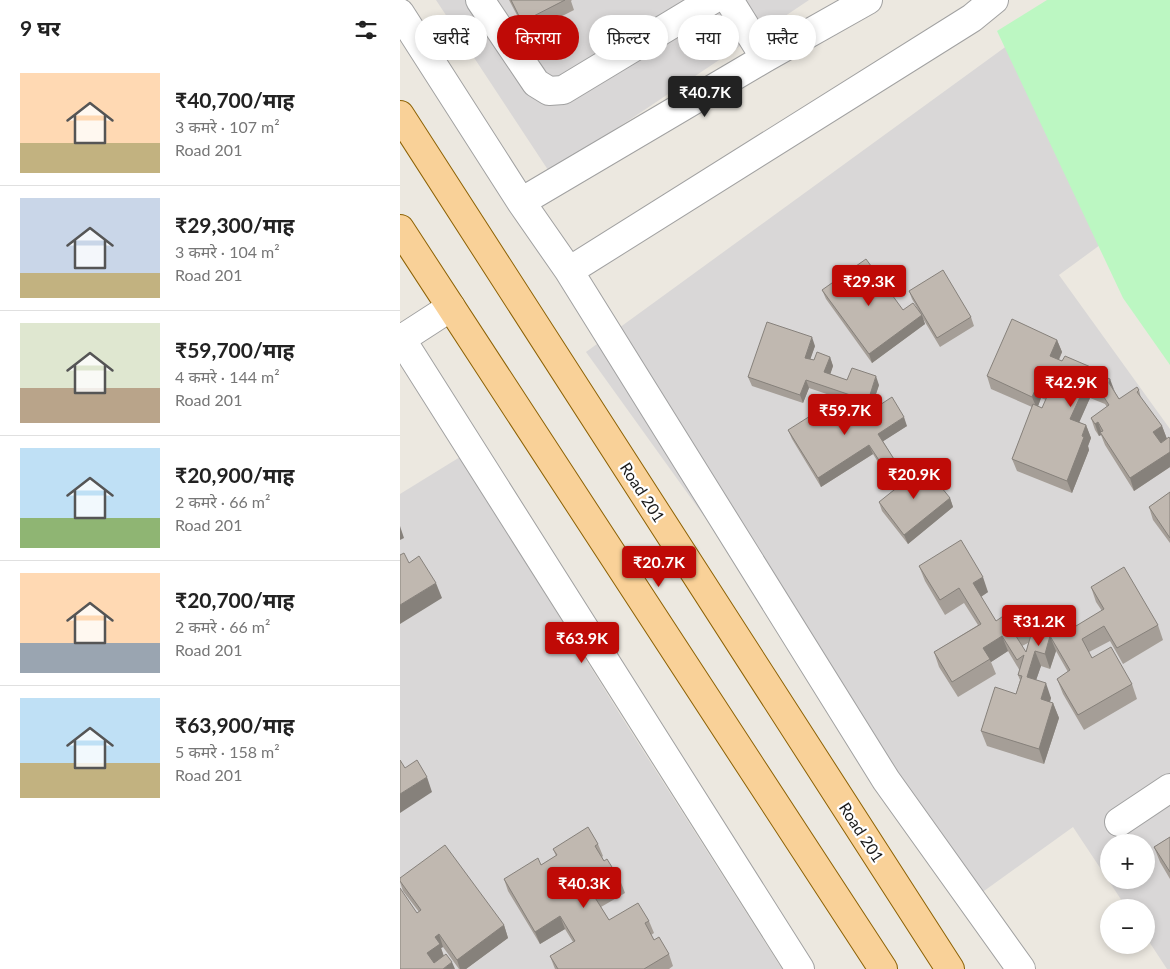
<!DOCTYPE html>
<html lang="hi">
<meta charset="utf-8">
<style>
body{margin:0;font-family:Lato,"Noto Sans Devanagari",sans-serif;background:#f2f2f2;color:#222;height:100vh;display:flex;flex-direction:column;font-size:19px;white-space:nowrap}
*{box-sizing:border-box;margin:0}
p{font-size:16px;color:#767676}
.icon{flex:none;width:28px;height:28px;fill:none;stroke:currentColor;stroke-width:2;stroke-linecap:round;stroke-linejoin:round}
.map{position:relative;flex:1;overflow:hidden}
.side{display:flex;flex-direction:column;background:#fff;width:400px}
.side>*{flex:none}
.top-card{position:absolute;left:15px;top:15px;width:475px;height:45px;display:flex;gap:10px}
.buttons{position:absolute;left:700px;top:834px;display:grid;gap:10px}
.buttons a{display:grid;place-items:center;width:55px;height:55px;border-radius:50%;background:#fff;box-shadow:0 2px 8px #0003;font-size:25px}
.price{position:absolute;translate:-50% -42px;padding:0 11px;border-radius:5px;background:#bf0a06;color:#fff;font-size:16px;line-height:32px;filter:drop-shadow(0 1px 2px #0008)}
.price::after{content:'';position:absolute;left:50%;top:30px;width:15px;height:11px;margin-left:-8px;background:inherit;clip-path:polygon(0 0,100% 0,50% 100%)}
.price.on{background:#222;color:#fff}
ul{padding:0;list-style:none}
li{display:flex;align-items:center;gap:15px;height:125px;padding:0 20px}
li+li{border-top:1px solid #e0e0e0}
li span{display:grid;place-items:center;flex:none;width:140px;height:100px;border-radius:0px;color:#555}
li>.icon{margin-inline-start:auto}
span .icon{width:60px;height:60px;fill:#fffc;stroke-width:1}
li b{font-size:21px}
h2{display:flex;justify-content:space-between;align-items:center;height:60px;padding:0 20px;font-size:21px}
.tag{padding:0 18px;border-radius:22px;background:#fff;box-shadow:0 2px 8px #0003;font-size:18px;line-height:45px}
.tag.on{background:#bf0a06;color:#fff}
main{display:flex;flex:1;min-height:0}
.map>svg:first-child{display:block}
.residential{fill:#d9d7d7;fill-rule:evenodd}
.park{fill:#bcf7c2}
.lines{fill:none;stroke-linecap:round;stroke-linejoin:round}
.minor-casing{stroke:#a1a1a1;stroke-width:30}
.major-casing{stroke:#8d6204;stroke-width:30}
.minor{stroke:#fff;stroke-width:28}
.major{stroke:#f9d198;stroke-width:28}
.wall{fill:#a59e97;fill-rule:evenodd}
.shaded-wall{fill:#86817b}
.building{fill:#c0b8b0;stroke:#86817b}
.labels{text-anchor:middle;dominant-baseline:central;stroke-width:4.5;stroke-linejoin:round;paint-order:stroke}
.street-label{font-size:16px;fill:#1a1a1a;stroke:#fff}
</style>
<main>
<section class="side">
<h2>9 घर<svg class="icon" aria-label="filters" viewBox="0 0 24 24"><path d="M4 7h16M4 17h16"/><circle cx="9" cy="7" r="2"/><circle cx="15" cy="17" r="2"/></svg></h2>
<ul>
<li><span style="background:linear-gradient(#ffd9b3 70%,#c2b280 0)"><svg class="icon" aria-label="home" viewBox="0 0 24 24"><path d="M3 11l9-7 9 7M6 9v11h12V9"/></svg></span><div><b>₹40,700/माह</b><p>3 कमरे · 107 m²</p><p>Road 201</p></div></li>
<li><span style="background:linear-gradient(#c9d6e8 75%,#c2b280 0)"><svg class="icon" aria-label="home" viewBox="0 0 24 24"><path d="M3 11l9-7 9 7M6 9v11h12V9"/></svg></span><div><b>₹29,300/माह</b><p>3 कमरे · 104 m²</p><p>Road 201</p></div></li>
<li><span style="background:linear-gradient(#dfe7d0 65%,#b9a48a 0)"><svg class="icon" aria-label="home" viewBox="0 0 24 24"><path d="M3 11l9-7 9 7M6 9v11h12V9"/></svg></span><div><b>₹59,700/माह</b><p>4 कमरे · 144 m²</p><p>Road 201</p></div></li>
<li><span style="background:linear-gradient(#bfe0f5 70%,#8fb573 0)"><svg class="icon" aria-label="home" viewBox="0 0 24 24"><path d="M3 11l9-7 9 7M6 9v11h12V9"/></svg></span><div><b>₹20,900/माह</b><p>2 कमरे · 66 m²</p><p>Road 201</p></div></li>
<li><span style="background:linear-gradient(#ffd9b3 70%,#9aa5b1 0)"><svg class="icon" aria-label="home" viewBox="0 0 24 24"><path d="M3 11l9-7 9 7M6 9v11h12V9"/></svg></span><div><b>₹20,700/माह</b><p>2 कमरे · 66 m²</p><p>Road 201</p></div></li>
<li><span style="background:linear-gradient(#bfe0f5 65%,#c2b280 0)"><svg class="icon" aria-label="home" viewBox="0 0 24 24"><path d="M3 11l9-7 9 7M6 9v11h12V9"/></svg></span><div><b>₹63,900/माह</b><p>5 कमरे · 158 m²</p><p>Road 201</p></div></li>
</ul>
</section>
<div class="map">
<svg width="770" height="969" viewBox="0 0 770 969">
<rect width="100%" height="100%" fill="#ece8e0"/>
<path class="residential" d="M36,0H409L150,173Z
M641,21L767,196L659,275L770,429V969H767L746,937V908L726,907L673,827L577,896L186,352ZM709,842H746V880H709Z
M60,457L221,716L382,969H0V494Z"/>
<path class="park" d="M647,0H770V365L723,298L597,31Z"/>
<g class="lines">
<defs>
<path id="minor" d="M80,0L136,83L149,91L163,90L312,0
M329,0L365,58
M0,13L121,202L169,271L486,780L621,969
M121,202L365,58L468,0
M169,271L572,18L594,0
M0,337L400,969
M0,340L51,307
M719,822L770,788"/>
<path id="major" d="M0,115L550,969
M0,229L483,969"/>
</defs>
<use href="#minor" class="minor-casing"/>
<use href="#major" class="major-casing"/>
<use href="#minor" class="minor"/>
<use href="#major" class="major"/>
</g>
<path class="wall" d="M109,0H172L171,1L174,10L127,34Z
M422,290L503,310L519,311L512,299L509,291L571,317L574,326L540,347L522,317L525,324L472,363L426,299Z
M657,340L662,352L659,360L694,373L715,392L719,399L739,390L741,398L762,426L767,439H770V467L734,491L705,445L701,435L699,436L695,430L691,418L707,407L705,404L690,398L679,422L686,425L691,438L688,446L689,450L672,493L617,471L612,459L632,407L591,389L587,376ZM641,398L646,400L642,408L638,406Z
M415,346L410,359L414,360L430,357L433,366L430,374L447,380L479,385L471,409L461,406L466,414L507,426L483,441L499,467L502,475L491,483L473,454L421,487L392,439L388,430L443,416L459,405L409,388L403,403L352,386L348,377Z
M770,492V543L753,520L749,507Z
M550,498L553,507L508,544L482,511L479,502Z
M519,566L588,592L581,597L596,621L629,624L631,632H647L646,628L671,629L702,611L696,602L691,587L758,625L763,640L723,664L710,641L689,652L692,658L732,684L737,699L684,730L663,694L657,679L668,672L656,651L650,669L641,666L636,680L651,698L650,702L653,703L659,718L644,764L587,746L581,731L616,694L620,680L618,675L620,671L608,651L591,662L596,674L558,697L539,667L534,652L578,625L564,603L545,615L525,581ZM628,643L626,652L622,646Z
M770,837V879L760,862L754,847Z
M198,844L203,856L202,857L204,861L220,880L225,893L201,907L209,920L249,921L254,933L251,935L254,940L269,954L273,966L269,969H155L150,956L173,942L165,929L140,944L108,891L104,879L141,865L156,856L153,849Z
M0,878L104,925L108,938L66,969H59L43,947L41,948L44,956L0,969L17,913L19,912L3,891L0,882Z"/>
<path class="shaded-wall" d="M522,315L525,324L472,363L469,354Z
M412,337L415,346L408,366L405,358Z
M657,340L662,352L655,368L650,356Z
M430,357L433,366L428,381L424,372Z
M476,376L479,385L471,409L468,401Z
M710,379L715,392L709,383Z
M406,380L409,388L403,403L400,395Z
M637,386L641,398L637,409L632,397Z
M685,386L690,398L675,432L670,419Z
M504,417L507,426L482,442L478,434Z
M698,422L702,434L700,432L701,435L699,436L695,424Z
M686,425L691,438L688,446L689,450L672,493L667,481Z
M762,426L767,439L758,444L753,432Z
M469,445L473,454L421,487L418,478Z
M770,452V467L734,491L730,478Z
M499,467L502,475L491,483L488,474Z
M550,498L553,507L508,544L504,535Z
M0,526L4,538L0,540Z
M583,577L588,592L579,598L573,583Z
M36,583L42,598L0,624V605Z
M602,636L608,651L591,662L583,648Z
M650,636L656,651L650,669L645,654Z
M635,651L641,666L632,692L627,677Z
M646,683L651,698L646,714L641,699Z
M653,703L659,718L644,764L639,749Z
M27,777L32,792L0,813V794Z
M160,916L165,929L140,944L135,932Z
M104,925L108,938L66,969H60L57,960Z
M39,934L43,947L41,948L44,957L32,965L27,953L35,937Z
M52,962L55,969H43Z"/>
<path class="building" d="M111,0H165L122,22Z
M466,259L503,310L513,303L522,315L469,354L422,290Z
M543,270L571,317L537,338L509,291Z
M612,319L657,340L650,356L662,361L665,356L693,368L691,372L710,379L709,383L719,399L737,387L739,390L737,392L762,426L753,432L761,443L769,437L770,439V452L730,478L700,432L703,431L698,422L695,424L691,418L709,405L700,391L685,386L670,419L686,425L682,436L684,437L667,481L612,459L633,404L642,408L649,392L637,386L632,397L587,376Z
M367,322L412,337L405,358L414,360L417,352L430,357L424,372L447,380L452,368L476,376L468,401L406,380L400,395L348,377Z
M492,397L504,417L478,434L499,467L488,474L469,445L418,478L388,430L434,401L443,416L460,405L466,414Z
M524,466L550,498L504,535L479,502Z
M770,492V538L749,507Z
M561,540L583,577L573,583L596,621L618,606L629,624L614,633L626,652L633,628L649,633L646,628L664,618L671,629L704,609L691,587L724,567L758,625L717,648L704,626L682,639L692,658L711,647L732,684L678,715L657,679L670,670L650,636L645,654L635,651L627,677L646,683L641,699L653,703L639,749L581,731L595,687L616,694L622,676L618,675L624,655L617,660L602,636L583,648L590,659L552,682L534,652L581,624L559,588L540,600L519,566Z
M4,553L9,563L19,556L36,583L0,605V555Z
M0,760L5,768L17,760L27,777L0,794Z
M188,827L198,844L195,846L204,861L207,859L220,880L194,896L209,920L238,903L249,921L245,923L254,940L259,937L269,954L244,969H158L150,956L175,941L160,916L135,932L104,879L138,858L141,865L157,855L153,849Z
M770,837V872L754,847Z
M45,845L104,925L57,960L39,934L35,937L40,944L27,953L34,963L46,954L52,962L43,969H0V888L17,913L21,910L0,881V878Z"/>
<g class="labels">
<g class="street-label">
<text transform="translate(243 492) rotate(57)">Road 201</text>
<text transform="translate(462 832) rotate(57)">Road 201</text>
</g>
</g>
</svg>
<div class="buttons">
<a>+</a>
<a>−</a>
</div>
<b class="price on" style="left:305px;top:118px">₹40.7K</b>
<b class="price" style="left:469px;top:307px">₹29.3K</b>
<b class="price" style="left:671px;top:408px">₹42.9K</b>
<b class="price" style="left:445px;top:436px">₹59.7K</b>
<b class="price" style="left:514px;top:500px">₹20.9K</b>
<b class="price" style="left:259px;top:588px">₹20.7K</b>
<b class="price" style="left:639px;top:647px">₹31.2K</b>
<b class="price" style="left:182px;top:664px">₹63.9K</b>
<b class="price" style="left:184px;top:909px">₹40.3K</b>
<div class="top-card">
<a class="tag">खरीदें</a>
<a class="tag on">किराया</a>
<a class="tag">फ़िल्टर</a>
<a class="tag">नया</a>
<a class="tag">फ़्लैट</a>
</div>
</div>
</main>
